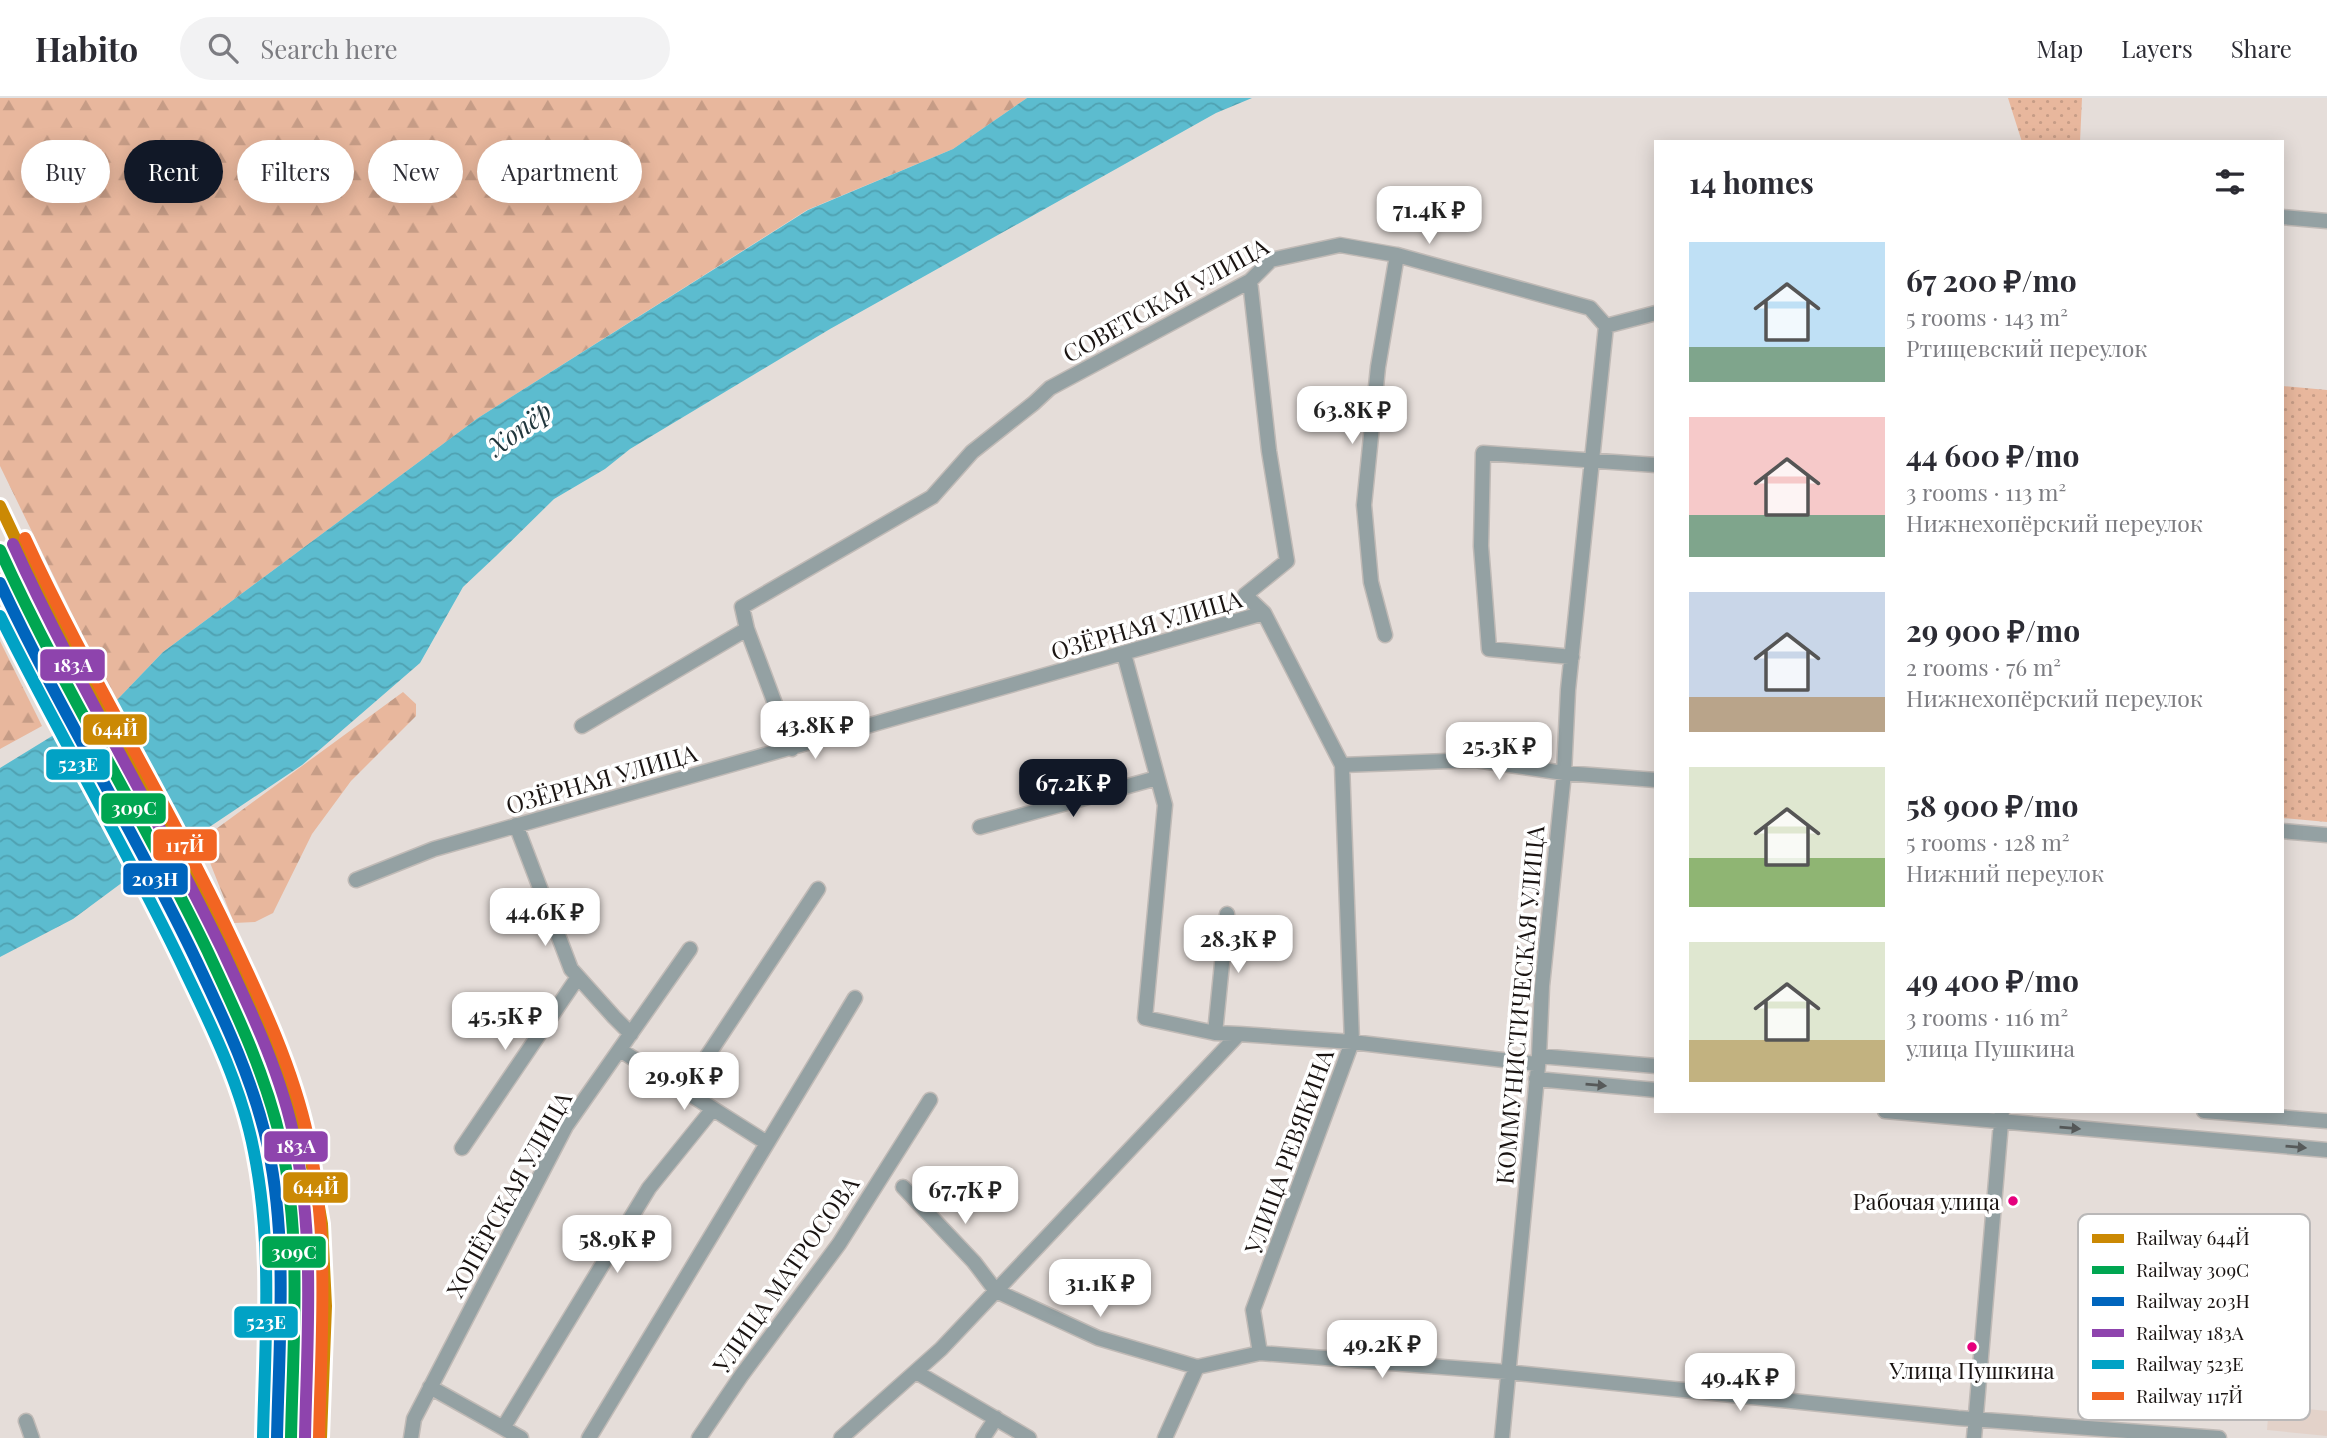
<!DOCTYPE html>
<meta charset="utf-8">
<style>
body{margin:0;font-family:"Playfair Display",serif;background:#f2f2f3;color:#2b2b33;height:100vh;display:flex;flex-direction:column;font-size:26px;white-space:nowrap}
*{box-sizing:border-box;margin:0}
p{font-size:23px;color:#7c7c81}
.icon{flex:none;width:38px;height:38px;fill:none;stroke:currentColor;stroke-width:2;stroke-linecap:round;stroke-linejoin:round}
.map{position:relative;flex:1;overflow:hidden}
.panel{position:absolute;left:1654px;top:42px;width:630px;height:973px;display:flex;flex-direction:column;background:#fff;border-radius:0px;box-shadow:0 4px 18px #0003}
.panel>*{flex:none}
.hud{position:absolute;left:21px;top:42px;width:665px;height:63px;display:flex;gap:14px}
.price{position:absolute;translate:-50% -60px;padding:0 16px;border-radius:14px;background:#fff;color:#222;font-size:23px;line-height:46px;filter:drop-shadow(0 2px 4px #0008)}
.price::after{content:'';position:absolute;left:50%;top:42px;width:21px;height:16px;margin-left:-10px;background:inherit;clip-path:polygon(0 0,100% 0,50% 100%)}
.price.active{background:#111827;color:#fff}
ul{padding:0;list-style:none}
li{display:flex;align-items:center;gap:21px;height:175px;padding:0 35px}
li span{display:grid;place-items:center;flex:none;width:196px;height:140px;border-radius:0px;color:#555}
li>.icon{margin-inline-start:auto}
span .icon{width:84px;height:84px;fill:#fffc;stroke-width:1}
li b{font-size:30px}
h2{display:flex;justify-content:space-between;align-items:center;height:84px;padding:0 35px;font-size:30px}
.chip{padding:0 24px;border-radius:32px;background:#fff;box-shadow:0 4px 18px #0003;font-size:24px;line-height:63px}
.chip.active{background:#111827;color:#fff}
header{display:flex;align-items:center;gap:42px;box-sizing:border-box;height:98px;padding:0 35px;background:#fff;border-bottom:2px solid #e1e1e2}
header strong{font-size:33px}
nav{display:flex;gap:38px;margin-inline-start:auto;font-size:24px}
.search{width:490px;height:63px;background:#f2f2f3;display:flex;align-items:center;gap:18px;box-sizing:border-box;padding:0 24px;border-radius:38px;color:#7c7c81;font-size:26px}
.map>svg:first-child{display:block}
.built{fill:#e3d2c9}
.green{fill:url(#green-dots)}
.forest{fill:url(#forest-firs)}
.water{fill:url(#water-waves)}
.lines{fill:none;stroke-linecap:round;stroke-linejoin:round}
.minor-casing{stroke:#c0bab6;stroke-width:17}
.minor{stroke:#94a1a3;stroke-width:14}
.rail-1-casing{stroke:#fff;stroke-width:18}
.rail-2-casing{stroke:#fff;stroke-width:18}
.rail-3-casing{stroke:#fff;stroke-width:18}
.rail-4-casing{stroke:#fff;stroke-width:18}
.rail-5-casing{stroke:#fff;stroke-width:18}
.rail-6-casing{stroke:#fff;stroke-width:18}
.rail-1{stroke:#cb8904;stroke-width:12}
.rail-2{stroke:#00a651;stroke-width:12}
.rail-3{stroke:#0065bd;stroke-width:12}
.rail-4{stroke:#8e44ad;stroke-width:12}
.rail-5{stroke:#01a2c5;stroke-width:12}
.rail-6{stroke:#f26522;stroke-width:12}
.oneway{fill:#575a5a}
.bus-dot{fill:#e5007d;stroke:#fff;stroke-width:2.5}
.labels{text-anchor:middle;dominant-baseline:central;stroke-width:7;stroke-linejoin:round;paint-order:stroke}
.bus-label{font-size:22px;fill:#1a1412;stroke:#fff;text-anchor:end}
.street-label{font-size:24px;fill:#1a1412;stroke:#fff}
.water-label{font-size:26px;font-style:italic;fill:#20363c;stroke:#fff}
.key{fill:#fff;stroke:#bab8b8;stroke-width:2}
.key-label{font-size:19px;fill:#1a1412}
.line-badge{stroke:#fff;stroke-width:2.5}
.badge-label{font-size:19px;text-anchor:middle;font-weight:bold;fill:#fff}
</style>
<header>
<strong>Habito</strong>
<div class="search"><svg class="icon" aria-label="search" viewBox="0 0 24 24"><circle cx="10" cy="10" r="6"/><path d="M15 15l6 6"/></svg>Search here</div>
<nav><a>Map</a><a>Layers</a><a>Share</a></nav>
</header>
<div class="map">
<svg width="2327" height="1340" viewBox="0 0 2327 1340">
<defs>
<pattern id="green-dots" width="8" height="8" patternUnits="userSpaceOnUse" patternTransform="scale(1.75)"><rect width="8" height="8" fill="#e8b79d"/><path d="M2 2h.1M6 6h.1" fill="none" stroke="#c69c86" stroke-width="1.8" stroke-linecap="round"/></pattern>
<pattern id="forest-firs" width="22" height="20" patternUnits="userSpaceOnUse" patternTransform="scale(1.75)"><rect width="22" height="20" fill="#e8b79d"/><path d="M5 1l3.5 6h-7zM16 11l3.5 6h-7z" fill="#c69c86"/></pattern>
<pattern id="water-waves" width="16" height="10" patternUnits="userSpaceOnUse" patternTransform="scale(1.75)"><rect width="16" height="10" fill="#5cbccf"/><path d="M0 5q4-4 8 0t8 0" fill="none" stroke="#4fa1b1"/></pattern>
</defs>
<rect width="100%" height="100%" fill="#e5ddd9"/>
<path class="built" d="M2269,1307L2327,1313V1338L2267,1332Z"/>
<path class="green" d="M2008,0H2082L2080,44H2022Z
M2282,288L2327,292V724L2282,720Z"/>
<path class="forest" d="M0,0H1027L953,51L807,112L478,320L163,554L115,604L0,368Z
M0,543L42,628L0,651Z
M403,594L416,606V618L351,683L312,736L273,815L255,824L234,825L201,742Z"/>
<path class="water" d="M1027,0H1252L1216,15L830,231L630,351L605,371L554,401L496,458L463,489L420,565L302,667L193,740L127,781L73,821L0,859V670L75,624L115,604L163,554L478,320L808,112L953,51Z"/>
<g class="lines">
<defs>
<path id="minor" d="M2282,119L2327,123
M1606,228L1656,215
M747,531L792,651
M1385,537L1371,484L1364,407L1378,269L1397,157
M1124,556L1165,707L1145,920L1215,935L1239,936
M1572,559L1489,551L1481,448L1483,355L1656,367
M582,628L747,531L742,509L932,399L972,354L1034,305L1050,290L1250,183L1271,162L1340,147L1397,157L1590,210L1606,228
M1342,667L1475,662L1564,675L1656,682
M516,727L571,871L614,919L631,936
M980,729L1157,680
M2282,733L2327,737
M356,782L434,751L1264,515
M1215,935L1227,816
M620,952L767,1045
M1539,958L1656,968
M1536,981L1656,992
M684,993L818,791
M1885,1013L2327,1052
M2204,1013L2327,1023
M462,1050L578,879
M903,1089L974,1164L996,1193L1098,1240L1197,1269
M1260,1255L1507,1274L1958,1320L2219,1340
M916,1274L1029,1340
M430,1289L521,1340
M26,1323L32,1340
M503,1330L649,1090L712,1012
M411,1340L414,1321L566,1028L690,851
M589,1340L855,900
M699,1340L741,1278L839,1146L930,1002
M841,1340L941,1251L1239,936L1352,944L1537,966
M983,1340L996,1320
M1165,1340L1197,1269L1260,1255L1253,1212L1352,944L1342,667L1264,515L1245,497L1287,463L1269,353L1250,183
M1502,1340L1539,958L1542,888L1564,675L1568,592L1606,228
M1974,1340L2002,1013"/>
</defs>
<use href="#minor" class="minor-casing"/>
<use href="#minor" class="minor"/>
<defs>
<path id="rail-1" d="M0,408L34,480L245,874L288,979L309,1052L322,1126L326,1208L321,1340"/>
<path id="rail-2" d="M0,452C62,589 142,717 207,852C236,914 266,977 281,1044C302,1141 293,1242 291,1340"/>
<path id="rail-3" d="M0,485C60,613 135,734 196,862C224,921 254,984 268,1049C288,1145 279,1243 277,1340"/>
<path id="rail-4" d="M13,446C76,585 156,714 222,851C251,913 282,977 295,1044C315,1142 307,1241 305,1340"/>
<path id="rail-5" d="M0,518C59,637 127,751 184,871C212,929 242,990 254,1054C273,1148 265,1244 263,1339"/>
<path id="rail-6" d="M25,440C88,577 168,705 232,841C262,904 293,970 308,1039C330,1138 321,1240 319,1340"/>
</defs>
<use href="#rail-1" class="rail-1-casing"/>
<use href="#rail-2" class="rail-2-casing"/>
<use href="#rail-3" class="rail-3-casing"/>
<use href="#rail-4" class="rail-4-casing"/>
<use href="#rail-5" class="rail-5-casing"/>
<use href="#rail-6" class="rail-6-casing"/>
<use href="#rail-1" class="rail-1"/>
<use href="#rail-2" class="rail-2"/>
<use href="#rail-3" class="rail-3"/>
<use href="#rail-4" class="rail-4"/>
<use href="#rail-5" class="rail-5"/>
<use href="#rail-6" class="rail-6"/>
</g>
<defs><path id="oneway-solid" d="M-6-.8H1V-3.2L6.5 0L1 3.2V.8H-6Z" transform="scale(1.75)"/></defs>
<g class="oneway">
<use href="#oneway-solid" transform="translate(1596 987) rotate(5)"/>
<use href="#oneway-solid" transform="translate(2070 1030) rotate(5)"/>
<use href="#oneway-solid" transform="translate(2296 1049) rotate(5)"/>
</g>
<g class="bus-dot">
<circle cx="2013" cy="1103" r="6"/>
<circle cx="1972" cy="1249" r="6"/>
</g>
<g class="labels">
<g class="bus-label">
<text x="2000" y="1103">Рабочая улица</text>
<text x="1972" y="1272" text-anchor="middle">Улица Пушкина</text>
</g>
<g class="street-label">
<text transform="translate(1165 201) rotate(-29)">СОВЕТСКАЯ УЛИЦА</text>
<text transform="translate(1146 526) rotate(-16)">ОЗЁРНАЯ УЛИЦА</text>
<text transform="translate(601 680) rotate(-16)">ОЗЁРНАЯ УЛИЦА</text>
<text transform="translate(1519 907) rotate(-85)">КОММУНИСТИЧЕСКАЯ УЛИЦА</text>
<text transform="translate(1288 1053) rotate(-70)">УЛИЦА РЕВЯКИНА</text>
<text transform="translate(508 1096) rotate(-61)">ХОПЁРСКАЯ УЛИЦА</text>
<text transform="translate(785 1176) rotate(-55)">УЛИЦА МАТРОСОВА</text>
</g>
<g class="water-label">
<text transform="translate(519 330) rotate(-36)">Хопёр</text>
</g>
</g>
<rect x="2078" y="1116" width="232" height="206" rx="10" class="key"/>
<rect x="2092" y="1136" width="32" height="9" fill="#cb8904"/>
<rect x="2092" y="1168" width="32" height="8" fill="#00a651"/>
<rect x="2092" y="1199" width="32" height="9" fill="#0065bd"/>
<rect x="2092" y="1231" width="32" height="8" fill="#8e44ad"/>
<rect x="2092" y="1262" width="32" height="9" fill="#01a2c5"/>
<rect x="2092" y="1294" width="32" height="8" fill="#f26522"/>
<g class="key-label">
<text x="2136" y="1147">Railway 644Й</text>
<text x="2136" y="1179">Railway 309С</text>
<text x="2136" y="1210">Railway 203Н</text>
<text x="2136" y="1242">Railway 183А</text>
<text x="2136" y="1273">Railway 523Е</text>
<text x="2136" y="1305">Railway 117Й</text>
</g>
<g class="line-badge">
<rect x="39" y="550" width="67" height="34" rx="7" fill="#8e44ad"/>
<rect x="82" y="615" width="66" height="33" rx="7" fill="#cb8904"/>
<rect x="45" y="650" width="66" height="33" rx="7" fill="#01a2c5"/>
<rect x="100" y="694" width="67" height="33" rx="7" fill="#00a651"/>
<rect x="152" y="730" width="66" height="34" rx="7" fill="#f26522"/>
<rect x="122" y="764" width="67" height="34" rx="7" fill="#0065bd"/>
<rect x="263" y="1032" width="66" height="33" rx="7" fill="#8e44ad"/>
<rect x="282" y="1073" width="67" height="33" rx="7" fill="#cb8904"/>
<rect x="261" y="1137" width="66" height="34" rx="7" fill="#00a651"/>
<rect x="233" y="1207" width="66" height="34" rx="7" fill="#01a2c5"/>
</g>
<g class="badge-label">
<text x="73" y="574">183А</text>
<text x="115" y="638">644Й</text>
<text x="78" y="673">523Е</text>
<text x="134" y="717">309С</text>
<text x="185" y="754">117Й</text>
<text x="155" y="788">203Н</text>
<text x="296" y="1055">183А</text>
<text x="316" y="1096">644Й</text>
<text x="294" y="1161">309С</text>
<text x="266" y="1231">523Е</text>
</g>
</svg>
<b class="price" style="left:1429px;top:148px">71.4K ₽</b>
<b class="price" style="left:1352px;top:348px">63.8K ₽</b>
<b class="price" style="left:815px;top:663px">43.8K ₽</b>
<b class="price" style="left:1499px;top:684px">25.3K ₽</b>
<b class="price active" style="left:1073px;top:721px">67.2K ₽</b>
<b class="price" style="left:545px;top:850px">44.6K ₽</b>
<b class="price" style="left:1238px;top:877px">28.3K ₽</b>
<b class="price" style="left:505px;top:954px">45.5K ₽</b>
<b class="price" style="left:684px;top:1014px">29.9K ₽</b>
<b class="price" style="left:965px;top:1128px">67.7K ₽</b>
<b class="price" style="left:617px;top:1177px">58.9K ₽</b>
<b class="price" style="left:1100px;top:1221px">31.1K ₽</b>
<b class="price" style="left:1382px;top:1282px">49.2K ₽</b>
<b class="price" style="left:1740px;top:1315px">49.4K ₽</b>
<div class="hud">
<a class="chip">Buy</a>
<a class="chip active">Rent</a>
<a class="chip">Filters</a>
<a class="chip">New</a>
<a class="chip">Apartment</a>
</div>
<section class="panel">
<h2>14 homes<svg class="icon" aria-label="filters" viewBox="0 0 24 24"><path d="M4 7h16M4 17h16"/><circle cx="9" cy="7" r="2"/><circle cx="15" cy="17" r="2"/></svg></h2>
<ul>
<li><span style="background:linear-gradient(#bfe0f5 75%,#7fa58c 0)"><svg class="icon" aria-label="home" viewBox="0 0 24 24"><path d="M3 11l9-7 9 7M6 9v11h12V9"/></svg></span><div><b>67 200 ₽/mo</b><p>5 rooms · 143 m²</p><p>Ртищевский переулок</p></div></li>
<li><span style="background:linear-gradient(#f6c9c9 70%,#7fa58c 0)"><svg class="icon" aria-label="home" viewBox="0 0 24 24"><path d="M3 11l9-7 9 7M6 9v11h12V9"/></svg></span><div><b>44 600 ₽/mo</b><p>3 rooms · 113 m²</p><p>Нижнехопёрский переулок</p></div></li>
<li><span style="background:linear-gradient(#c9d6e8 75%,#b9a48a 0)"><svg class="icon" aria-label="home" viewBox="0 0 24 24"><path d="M3 11l9-7 9 7M6 9v11h12V9"/></svg></span><div><b>29 900 ₽/mo</b><p>2 rooms · 76 m²</p><p>Нижнехопёрский переулок</p></div></li>
<li><span style="background:linear-gradient(#dfe7d0 65%,#8fb573 0)"><svg class="icon" aria-label="home" viewBox="0 0 24 24"><path d="M3 11l9-7 9 7M6 9v11h12V9"/></svg></span><div><b>58 900 ₽/mo</b><p>5 rooms · 128 m²</p><p>Нижний переулок</p></div></li>
<li><span style="background:linear-gradient(#dfe7d0 70%,#c2b280 0)"><svg class="icon" aria-label="home" viewBox="0 0 24 24"><path d="M3 11l9-7 9 7M6 9v11h12V9"/></svg></span><div><b>49 400 ₽/mo</b><p>3 rooms · 116 m²</p><p>улица Пушкина</p></div></li>
</ul>
</section>
</div>
